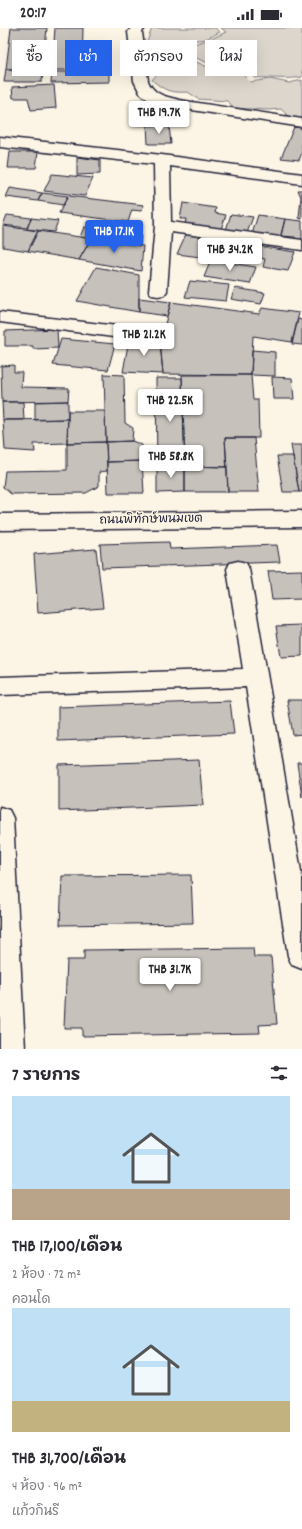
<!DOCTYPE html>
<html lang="th">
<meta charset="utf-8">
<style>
body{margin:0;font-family:Dekko,"Playpen Sans Thai",sans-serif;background:#f7f7f7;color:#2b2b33;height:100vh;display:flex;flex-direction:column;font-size:15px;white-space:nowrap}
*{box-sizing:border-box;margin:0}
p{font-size:13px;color:#7c7c81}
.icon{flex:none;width:22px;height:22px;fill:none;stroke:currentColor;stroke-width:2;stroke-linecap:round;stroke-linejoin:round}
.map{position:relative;height:1021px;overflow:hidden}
.panel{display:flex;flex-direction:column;background:#fff;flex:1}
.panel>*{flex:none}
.banner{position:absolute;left:12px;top:12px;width:278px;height:36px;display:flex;gap:8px}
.price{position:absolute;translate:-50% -34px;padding:0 9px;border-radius:4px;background:#fff;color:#222;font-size:13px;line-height:26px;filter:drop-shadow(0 1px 2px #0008)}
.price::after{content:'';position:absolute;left:50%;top:24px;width:12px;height:9px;margin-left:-6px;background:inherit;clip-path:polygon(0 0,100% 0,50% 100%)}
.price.on{background:#2563eb;color:#fff}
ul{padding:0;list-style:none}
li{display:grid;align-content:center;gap:8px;height:212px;padding:0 12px}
li span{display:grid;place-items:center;height:124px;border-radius:0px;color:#555}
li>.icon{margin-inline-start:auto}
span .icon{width:72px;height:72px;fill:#fffc;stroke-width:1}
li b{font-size:17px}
h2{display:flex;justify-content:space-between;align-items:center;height:48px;padding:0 12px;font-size:17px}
.tag{padding:0 14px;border-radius:0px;background:#fff;box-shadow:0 4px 16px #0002;font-size:14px;line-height:36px}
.tag.on{background:#2563eb;color:#fff}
.status{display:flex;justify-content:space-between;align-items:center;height:28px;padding:0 20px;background:#fff;direction:ltr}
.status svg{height:11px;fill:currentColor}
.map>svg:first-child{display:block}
.green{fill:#dcd6cc;stroke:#7f7c84}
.building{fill:#c6c1bb;stroke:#22223b}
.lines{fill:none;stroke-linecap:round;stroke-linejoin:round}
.street-casing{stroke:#22223b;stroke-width:3}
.secondary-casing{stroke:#22223b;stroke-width:3}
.primary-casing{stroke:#22223b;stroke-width:3}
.street{fill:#fcf5e5;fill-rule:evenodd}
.secondary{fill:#fcf5e5;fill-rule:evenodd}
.primary{fill:#fcf5e5;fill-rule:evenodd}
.labels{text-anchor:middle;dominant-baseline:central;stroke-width:3;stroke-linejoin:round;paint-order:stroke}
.street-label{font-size:12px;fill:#22223b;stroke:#fcf5e5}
</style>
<div class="status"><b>20:17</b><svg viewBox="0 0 49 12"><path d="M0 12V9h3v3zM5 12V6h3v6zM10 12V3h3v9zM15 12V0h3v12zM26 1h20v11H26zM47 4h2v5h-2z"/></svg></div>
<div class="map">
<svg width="302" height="1021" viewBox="0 0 302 1021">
<rect width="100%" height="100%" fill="#fcf5e5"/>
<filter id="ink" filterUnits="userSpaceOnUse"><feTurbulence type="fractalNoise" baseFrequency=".025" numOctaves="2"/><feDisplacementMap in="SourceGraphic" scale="8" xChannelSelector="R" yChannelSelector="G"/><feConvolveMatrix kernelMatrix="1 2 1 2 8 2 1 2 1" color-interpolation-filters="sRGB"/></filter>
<g filter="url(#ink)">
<path class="green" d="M152,0H215L220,4L206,11L185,14L179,20L180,26L205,38L231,36L241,40L244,48L250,54L270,51L289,55L302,52V92L288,88L281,81L268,82L235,80L227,73L198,71L188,64C171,65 165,63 152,52L158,45L156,42L164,37L162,34L154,31V23L147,14Z
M221,0H302V49C286,52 270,49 254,50L245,39L234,33L208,35L187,26L183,19L211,11L226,4Z"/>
<path class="building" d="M11,0H47L43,41H6Z
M55,0H83L82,42H52Z
M6,41H43L42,54H4Z
M52,44H109V54L51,55Z
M54,57L56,80L31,82L28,70H13L12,59Z
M140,73L153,74L154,79L165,80L164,97H137Z
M147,97H169L171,116H148Z
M294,99L302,100V125L299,132L281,130Z
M10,124H38L36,140H8Z
M77,129L100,132V146L77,147Z
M52,146L93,150L85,168L44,163Z
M10,160L42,165L38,173L6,169Z
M298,162H302V191L299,190L301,169Z
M42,165L68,168L63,177L38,173Z
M68,168L144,177L141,183L132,182L128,194L59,185Z
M183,175L216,180L215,185L226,187L221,201L185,197L186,191H180Z
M231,186L253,189L247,205L226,202Z
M7,187L31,190L27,200L3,197Z
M258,187L285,191L280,210L252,206Z
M31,190L58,193L54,204L27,201Z
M285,191L302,193V212L295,211V209L281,208Z
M118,195L132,197L128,205L114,203Z
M3,198L38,203L28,223L3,219Z
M84,199L141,207L140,217L80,209Z
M38,203L80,209L91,211L79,232L28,223Z
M186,206L239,213L232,233L177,226Z
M91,211L143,218L141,243L79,232Z
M258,218L295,224L288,243L263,239L265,231L253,229Z
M211,232L256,239L250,256L204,249Z
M96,239L139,247V284L77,273Z
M190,253L229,257L226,273L185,269Z
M235,260L265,265L261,276L231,271Z
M139,270L171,274L167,288L139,284Z
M171,274L259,286L262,280L299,285L292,314L253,308L251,347L163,346L160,314Z
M298,291L302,292V317L292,316Z
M57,301L58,320L33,321V318H5V303Z
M61,311L115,316L108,342L53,337Z
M129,311L160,314L163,346L123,344Z
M252,322L275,324V348L251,347Z
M14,337V344H22L21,359L69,360L68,373L2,374L1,338Z
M104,346L124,347L125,395L133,400L132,413L106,414Z
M182,347H251L253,372H258L259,410H225L227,439L185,438Z
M272,349L292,350L294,371H273Z
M156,350H182L185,438H157Z
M68,373V391L35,392V374Z
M2,374H23L24,392H3Z
M68,383H105L106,414L67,415Z
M68,391L67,415L34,416L35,424L5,422L3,392Z
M225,410H254L259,464H228Z
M132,413L142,417V433L107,434L106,414Z
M106,414L107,443L99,444V458L86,465L11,466L3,459L5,443L67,442V415Z
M291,417H302V464H299Z
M277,428H293L299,464H283Z
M142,433L144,465H108L107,434Z
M157,438H185V464L157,465Z
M185,438L227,439L228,464H185Z
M169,514L170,521L277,517L280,534L102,540L100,516Z
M96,521L103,580L38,585L34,526Z
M302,542V571L272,572L268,543Z
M302,597V628L281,629L276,598Z
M287,672H302V706L293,707Z
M230,673L234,706L58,713V679Z
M199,732L203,777L59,783V737Z
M297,735H302V769Z
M191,847L193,895L60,897L62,848Z
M253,920L254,929H271L277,996L259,997L260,1005L82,1008V1000H64L67,932H84V922Z"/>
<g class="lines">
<defs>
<path id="street" d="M131,0H145L142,4L148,53C154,67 165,68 179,72L302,91V99L179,80L149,73L140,65L134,53L128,4Z
M0,109L162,127L302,146V156L170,138L171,194L302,212V222L171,204L167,263L164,267L158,268L152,267L149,263L155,198L154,136L0,119Z
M0,284L151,302L157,304L160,308L157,312L151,314L0,294Z
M238,533L246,535L249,541L302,849V941L292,937L288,928L246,659L0,667V649L243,641L227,541L230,535Z"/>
<path id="secondary" d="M0,779L9,782L13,790L25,1021H0Z"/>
<path id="primary" d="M302,483V499L0,502V486Z"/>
</defs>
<use href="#street" class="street-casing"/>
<use href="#secondary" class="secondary-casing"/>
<use href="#primary" class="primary-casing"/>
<use href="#street" class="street"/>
<use href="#secondary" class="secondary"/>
<use href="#primary" class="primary"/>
</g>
</g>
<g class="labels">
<g class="street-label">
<text transform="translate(151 492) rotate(-1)">ถนนพิทักษ์พนมเขต</text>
</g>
</g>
</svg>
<b class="price" style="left:159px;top:107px">THB 19.7K</b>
<b class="price on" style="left:114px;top:226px">THB 17.1K</b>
<b class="price" style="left:230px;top:244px">THB 34.2K</b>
<b class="price" style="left:144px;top:329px">THB 21.2K</b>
<b class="price" style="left:170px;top:395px">THB 22.5K</b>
<b class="price" style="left:171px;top:451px">THB 58.8K</b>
<b class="price" style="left:170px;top:964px">THB 31.7K</b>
<div class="banner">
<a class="tag">ซื้อ</a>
<a class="tag on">เช่า</a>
<a class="tag">ตัวกรอง</a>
<a class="tag">ใหม่</a>
</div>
</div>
<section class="panel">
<h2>7 รายการ<svg class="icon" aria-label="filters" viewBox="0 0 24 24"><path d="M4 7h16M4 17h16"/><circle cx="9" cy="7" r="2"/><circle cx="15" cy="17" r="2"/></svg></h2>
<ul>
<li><span style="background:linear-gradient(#bfe0f5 75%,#b9a48a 0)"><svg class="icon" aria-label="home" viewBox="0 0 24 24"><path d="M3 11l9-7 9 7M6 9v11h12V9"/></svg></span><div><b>THB 17,100/เดือน</b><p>2 ห้อง · 72 m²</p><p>คอนโด</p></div></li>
<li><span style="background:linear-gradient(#bfe0f5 75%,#c2b280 0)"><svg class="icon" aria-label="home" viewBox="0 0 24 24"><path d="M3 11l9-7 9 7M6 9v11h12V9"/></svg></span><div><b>THB 31,700/เดือน</b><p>4 ห้อง · 96 m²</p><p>แก้วกินรี</p></div></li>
</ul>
</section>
